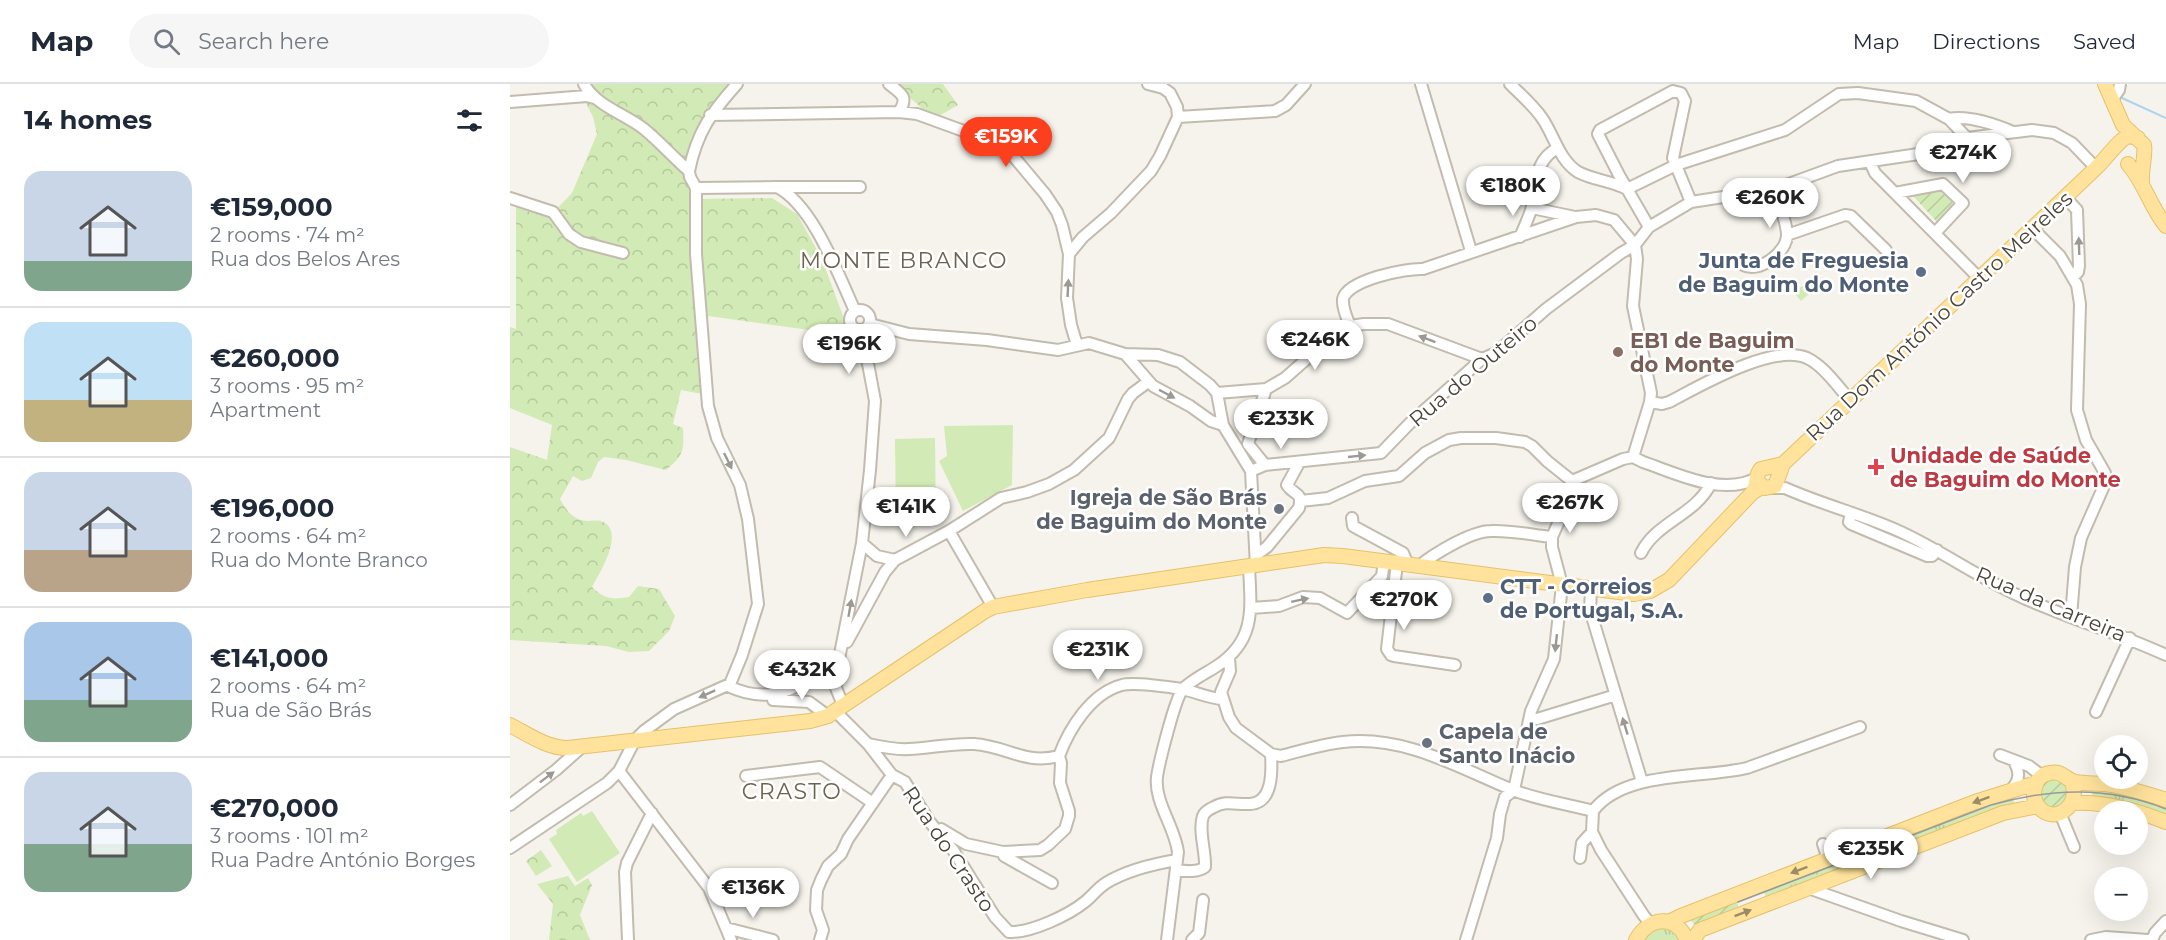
<!DOCTYPE html>
<meta charset="utf-8">
<style>
body{margin:0;font-family:Montserrat,sans-serif;background:#f6f6f7;color:#1f2937;height:100vh;display:flex;flex-direction:column;font-size:22px;white-space:nowrap}
*{box-sizing:border-box;margin:0}
p{font-size:20px;color:#747a83}
.icon{flex:none;width:33px;height:33px;fill:none;stroke:currentColor;stroke-width:2;stroke-linecap:round;stroke-linejoin:round}
.map{position:relative;flex:1;overflow:hidden}
.side{display:flex;flex-direction:column;background:#fff;width:510px}
.side>*{flex:none}
.tools{position:absolute;left:1584px;top:651px;display:grid;gap:12px}
.tools a{display:grid;place-items:center;width:54px;height:54px;border-radius:50%;background:#fff;box-shadow:0 6px 24px #0002;font-size:30px}
.price{position:absolute;translate:-50% -51px;padding:0 14px;border-radius:21px;background:#fff;color:#222;font-size:20px;line-height:39px;filter:drop-shadow(0 2px 3px #0008)}
.price::after{content:'';position:absolute;left:50%;top:36px;width:18px;height:14px;margin-left:-9px;background:inherit;clip-path:polygon(0 0,100% 0,50% 100%)}
.price.selected{background:#fc3f1d;color:#fff}
ul{padding:0;list-style:none}
li{display:flex;align-items:center;gap:18px;height:150px;padding:0 24px}
li+li{border-top:2px solid #e0e1e3}
li span{display:grid;place-items:center;flex:none;width:168px;height:120px;border-radius:18px;color:#555}
li>.icon{margin-inline-start:auto}
span .icon{width:72px;height:72px;fill:#fffc;stroke-width:1}
li b{font-size:26px}
h2{display:flex;justify-content:space-between;align-items:center;height:72px;padding:0 24px;font-size:26px}
header{display:flex;align-items:center;gap:36px;box-sizing:border-box;height:84px;padding:0 30px;background:#fff;border-bottom:2px solid #e0e1e3}
header strong{font-size:28px}
nav{display:flex;gap:33px;margin-inline-start:auto;font-size:21px}
.search{width:420px;height:54px;background:#f6f6f7;display:flex;align-items:center;gap:15px;box-sizing:border-box;padding:0 21px;border-radius:33px;color:#747a83;font-size:22px}
main{display:flex;flex:1;min-height:0}
.map>svg:first-child{display:block}
.grass{fill:url(#grass-tufts)}
.forest{fill:url(#forest-crowns)}
.garden{fill:url(#garden-furrows)}
.pitch{fill:#d2eab5}
.lines{fill:none;stroke-linecap:round;stroke-linejoin:round}
.stream{stroke:#a9d4f2;stroke-width:2}
.minor-casing{stroke:#c2bbae;stroke-width:14}
.major-casing{stroke:#e6c16a;stroke-width:16}
.minor{stroke:#fff;stroke-width:10}
.major{stroke:#ffe39c;stroke-width:14}
.tram{stroke:#9a9a9a;stroke-width:1.5}
.oneway{fill:#9c9892}
.oneway2{fill:#9c8c66}
.service-dot{fill:#5c6f8a;stroke:#fff;stroke-width:2}
.education-dot{fill:#8d6e63;stroke:#fff;stroke-width:2}
.health-dot{fill:#e0444e;stroke:#fff;stroke-width:2}
.worship-dot{fill:#6b7280;stroke:#fff;stroke-width:2}
.labels{text-anchor:middle;dominant-baseline:central;stroke-width:5;stroke-linejoin:round;paint-order:stroke}
.service-label{font-size:21px;font-weight:bold;fill:#4e5e75;stroke:#fff;text-anchor:end}
.street-label{font-size:21px;fill:#4b4439;stroke:#fff}
.education-label{font-size:21px;font-weight:bold;fill:#785e54;stroke:#fff;text-anchor:start}
.health-label{font-size:21px;font-weight:bold;fill:#be3a42;stroke:#fff;text-anchor:start}
.worship-label{font-size:21px;font-weight:bold;fill:#5b616d;stroke:#fff;text-anchor:end}
.neighbourhood-label{font-size:22px;letter-spacing:1.5px;fill:#6e6250;stroke:#fff}
</style>
<header>
<strong>Map</strong>
<div class="search"><svg class="icon" aria-label="search" viewBox="0 0 24 24"><circle cx="10" cy="10" r="6"/><path d="M15 15l6 6"/></svg>Search here</div>
<nav><a>Map</a><a>Directions</a><a>Saved</a></nav>
</header>
<main>
<section class="side">
<h2>14 homes<svg class="icon" aria-label="filters" viewBox="0 0 24 24"><path d="M4 7h16M4 17h16"/><circle cx="9" cy="7" r="2"/><circle cx="15" cy="17" r="2"/></svg></h2>
<ul>
<li><span style="background:linear-gradient(#c9d6e8 75%,#7fa58c 0)"><svg class="icon" aria-label="home" viewBox="0 0 24 24"><path d="M3 11l9-7 9 7M6 9v11h12V9"/></svg></span><div><b>€159,000</b><p>2 rooms · 74 m²</p><p>Rua dos Belos Ares</p></div></li>
<li><span style="background:linear-gradient(#bfe0f5 65%,#c2b280 0)"><svg class="icon" aria-label="home" viewBox="0 0 24 24"><path d="M3 11l9-7 9 7M6 9v11h12V9"/></svg></span><div><b>€260,000</b><p>3 rooms · 95 m²</p><p>Apartment</p></div></li>
<li><span style="background:linear-gradient(#c9d6e8 65%,#b9a48a 0)"><svg class="icon" aria-label="home" viewBox="0 0 24 24"><path d="M3 11l9-7 9 7M6 9v11h12V9"/></svg></span><div><b>€196,000</b><p>2 rooms · 64 m²</p><p>Rua do Monte Branco</p></div></li>
<li><span style="background:linear-gradient(#a9c7e8 65%,#7fa58c 0)"><svg class="icon" aria-label="home" viewBox="0 0 24 24"><path d="M3 11l9-7 9 7M6 9v11h12V9"/></svg></span><div><b>€141,000</b><p>2 rooms · 64 m²</p><p>Rua de São Brás</p></div></li>
<li><span style="background:linear-gradient(#c9d6e8 60%,#7fa58c 0)"><svg class="icon" aria-label="home" viewBox="0 0 24 24"><path d="M3 11l9-7 9 7M6 9v11h12V9"/></svg></span><div><b>€270,000</b><p>3 rooms · 101 m²</p><p>Rua Padre António Borges</p></div></li>
</ul>
</section>
<div class="map">
<svg width="1656" height="856" viewBox="0 0 1656 856">
<defs>
<pattern id="grass-tufts" width="24" height="20" patternUnits="userSpaceOnUse" patternTransform="scale(1.5)"><rect width="24" height="20" fill="#d2eab5"/><path d="M3 7l-1-3M5 7V3M7 7l1-3M15 17l-1-3M17 17v-4M19 17l1-3" fill="none" stroke="#b6ca9c"/></pattern>
<pattern id="forest-crowns" width="20" height="18" patternUnits="userSpaceOnUse" patternTransform="scale(1.5)"><rect width="20" height="18" fill="#d2eab5"/><path d="M2 6a3 3 0 1 1 6 0M12 15a3 3 0 1 1 6 0" fill="none" stroke="#b6ca9c"/></pattern>
<pattern id="garden-furrows" width="10" height="10" patternUnits="userSpaceOnUse" patternTransform="scale(1.5)"><rect width="10" height="10" fill="#d2eab5"/><path d="M-1 1l2-2M0 10L10 0M9 11l2-2" fill="none" stroke="#b6ca9c"/></pattern>
</defs>
<rect width="100%" height="100%" fill="#f6f3ec"/>
<path class="grass" d="M1582,703L1656,720V734L1582,715Z
M1503,713L1505,722L1257,816L1252,804L1451,728Z
M1147,844L1160,846L1169,856H1133L1136,851Z"/>
<path class="forest" d="M70,0H221C191,41 167,61 183,115L262,114L287,130L312,175L333,232L336,251L184,230L192,310L171,306L163,340L173,344C174,367 174,371 156,386L116,376L94,373L88,378L81,394L72,397L63,392L50,415C56,426 63,436 77,437C82,437 87,436 91,437C117,446 89,490 82,503C94,515 102,516 119,513L128,502L149,505L165,532L159,547L139,567L119,568L96,562L0,556V363L37,376L42,341L0,324V243L6,245V123L40,132L62,109L87,50L83,33L74,15Z
M385,0H433L448,21L429,32L417,29Z
M31,766L42,782L26,792L16,777Z
M58,792L65,802L78,794L82,801L70,831L80,856H39L43,820L27,800Z"/>
<path class="garden" d="M1430,106L1445,121L1427,138L1403,112Z
M1546,693L1558,702V716L1546,725L1533,721L1529,703L1532,698Z
M1226,816L1229,824L1187,844L1178,833Z"/>
<path class="pitch" d="M1301,194L1308,202L1291,217L1284,209Z
M503,341L502,401L453,427L429,377L437,372L434,342Z
M425,354L426,437L386,438L385,355Z
M82,727L110,769L67,798L39,755L47,750L46,746L71,729L73,732Z"/>
<g class="lines">
<path class="stream" d="M1612,14L1656,34"/>
<defs>
<path id="minor" d="M74,0C86,22 115,30 134,45C150,58 164,74 179,87L180,93L186,104
M379,0C391,10 399,12 389,28
M911,0L961,167
M1000,0C1011,11 1023,21 1032,34C1044,51 1049,76 1068,88C1083,96 1102,97 1117,105
M1602,16L1609,6L1610,0
M0,18L77,12L84,14
M200,31L389,28L407,30L473,54L499,67L535,110L547,128L552,141L559,170
M668,33L765,27L776,21L795,0
M1439,35C1459,31 1484,40 1503,48
M1360,78L1365,89L1469,194
M179,87C187,48 201,29 227,0
M269,103H350
M186,104L267,103C303,121 328,190 345,227
M1117,105L1166,81L1275,46L1329,10L1348,9L1406,17L1439,35L1457,54
M1385,109L1433,100L1453,119L1425,149
M1555,113L1567,126L1569,182L1568,188L1563,193
M0,114L43,128L59,150L71,158L113,169
M1022,124L1065,133
M1139,143L1109,91L1088,50L1090,46L1163,7L1171,9L1175,17L1163,74L1181,118
M1522,144L1550,172L1567,201L1570,220L1567,326L1576,356L1595,389L1593,404L1571,454L1565,483L1561,533
M1277,151L1335,131L1341,132L1376,166
M1010,153C1014,144 1018,135 1021,126C1028,103 1022,77 1048,64
M1233,181C1249,190 1277,168 1277,151C1277,138 1268,118 1265,105
M340 236a10 10 0 1 1 20 0a10 10 0 1 1-20 0Z
M360,240L399,250L477,256L548,266L579,259L615,270L648,271L670,278L700,301L707,309L713,341L741,387L746,482
M840,242C837,234 832,224 833,215C837,196 896,184 913,185L1066,133L1086,131L1104,136L1125,161L1127,175L1123,222L1141,309L1140,318L1123,373
M347,246L349,267
M567,261L561,241L557,214L559,170L573,153L601,129L641,87L650,72L668,33L667,23L660,9L653,4L638,0
M615,270L643,302L680,322L701,337L713,341
M707,309L756,305L775,294L825,250L840,242L854,240H878L972,275
M1140,318L1152,320L1159,318C1190,302 1263,259 1297,274C1314,282 1328,303 1340,316
M755,381L738,360L756,305
M741,387L755,381L871,369L900,339L972,275L986,269L1036,225L1111,169L1125,161L1139,143L1181,118L1265,105L1328,82L1442,65L1457,54L1522,46L1544,49L1562,59L1586,84
M1262,404H1275C1313,421 1354,431 1391,448C1434,468 1472,496 1516,515C1562,535 1610,550 1656,571
M791,417L818,414L855,397L889,392L915,369L939,356L951,354H986L1015,358L1022,362L1037,377L1062,397L1113,375L1123,373L1133,378C1166,389 1212,413 1247,394
M1341,429L1339,438L1341,440L1417,472H1422L1427,466
M842,434L843,442L893,469L898,481
M439,447L483,523
M352,459L367,472L385,476L439,447L491,414L517,408L539,400L564,386L599,354L618,315L623,309L638,298
M1131,469C1146,438 1186,431 1201,399
M746,471L757,463L789,424C793,407 784,412 777,401L789,379
M887,479L877,565L881,571L884,572L945,581
M909,482C924,470 961,447 981,447C1001,446 1022,451 1042,453
M1081,505L1080,526L1132,698
M741,524L769,522L793,513L810,514L837,529L872,492L874,477
M337,558L375,488L385,476
M719,574L720,587L711,608L719,633L726,644L761,670L771,672C791,667 812,660 833,658C895,651 949,684 1003,706C1028,716 1057,720 1083,727C1114,686 1191,695 1237,684L1350,643
M218,602C264,624 297,601 330,569
M263,616L299,618L318,632
M333,621L326,604V590L352,459L360,386L365,317L356,269L355,245
M325,627L358,660L382,691L395,698L419,737L443,766L485,833L499,848C521,849 559,831 576,817C583,811 588,804 596,799C617,786 643,780 667,776
M1586,628L1620,554
M1027,635L1106,611
M358,660C372,663 386,666 399,665C421,664 442,659 464,660C497,662 514,681 549,672
M1490,671L1519,682L1532,692
M549,672C559,645 581,609 612,601C623,598 660,603 672,605C686,608 698,614 712,615
M109,687L199,804L221,856
M236,692L310,683L363,719
M1500,707C1510,697 1511,688 1503,676
M0,721L46,686L73,662
M1083,727L1082,748L1091,766L1134,832L1141,840
M1550,729L1564,763
M431,745L456,760L493,768L530,766L538,761L555,745L559,732V727L550,699L551,679L549,672
M1313,760L1318,775
M0,764L97,699L109,687L125,656L134,647L164,625L220,600L232,571L248,520L238,435L230,401L207,354L198,322L186,170V104
M493,768L494,772L542,799
M1070,774L1072,759L1082,748
M666,786C675,787 687,789 695,783C696,768 688,746 693,732C695,727 700,725 704,723C716,716 727,721 740,720C763,719 762,687 761,670
M1298,804L1391,837L1453,856
M216,844L263,856
M118,856L115,788L117,779L142,729
M310,856L313,846L306,826L307,806L311,796L318,782L331,770L338,755L382,691
M657,856L668,768C665,743 644,718 647,693C649,679 665,614 673,605C680,597 698,588 707,582C746,556 741,525 739,483
M682,856L689,849L693,816
M956,856L987,754L990,730L995,713L1004,706L1021,627L1044,575L1052,501L1042,463V453L1053,428L1062,397
M1581,856L1596,853L1638,856
M1642,856L1645,849L1656,837"/>
<path id="major" d="M1595,0L1613,41L1634,61C1636,70 1631,85 1632,97
M1618,80C1635,99 1640,123 1656,142
M1248,398L1255,404L1265,402L1273,380L1586,84C1595,76 1610,54 1619,52L1628,54
M1244,405C1248,398 1245,391 1251,385L1273,380
M0,641C19,651 37,664 58,664L300,637L318,632L325,627L475,527L483,523L577,506L814,471L833,472L1124,510L1140,507L1159,496L1243,408L1252,403
M1561,696C1573,721 1544,743 1528,722C1524,717 1523,710 1525,704C1526,696 1532,690 1540,689C1552,686 1556,696 1565,698C1577,700 1590,699 1602,701C1620,705 1639,710 1656,716
M1562,719C1595,717 1626,726 1656,738
M1159,838L1171,832L1465,718L1526,699
M1126,856C1139,832 1166,830 1177,856
M1183,856L1190,846L1493,729L1528,722"/>
</defs>
<use href="#minor" class="minor-casing"/>
<use href="#major" class="major-casing"/>
<use href="#minor" class="minor"/>
<use href="#major" class="major"/>
<path class="tram" d="M1228,818L1481,721C1541,704 1598,702 1656,725"/>
</g>
<defs><path id="oneway-solid" d="M-6-.8H1V-3.2L6.5 0L1 3.2V.8H-6Z" transform="scale(1.5)"/></defs>
<g class="oneway">
<use href="#oneway-solid" transform="translate(1569 162) rotate(-92)"/>
<use href="#oneway-solid" transform="translate(558 204) rotate(-87)"/>
<use href="#oneway-solid" transform="translate(917 255) rotate(-159)"/>
<use href="#oneway-solid" transform="translate(657 310) rotate(28)"/>
<use href="#oneway-solid" transform="translate(847 372) rotate(-6)"/>
<use href="#oneway-solid" transform="translate(218 377) rotate(64)"/>
<use href="#oneway-solid" transform="translate(790 516) rotate(-12)"/>
<use href="#oneway-solid" transform="translate(340 524) rotate(-80)"/>
<use href="#oneway-solid" transform="translate(1046 559) rotate(96)"/>
<use href="#oneway-solid" transform="translate(197 610) rotate(156)"/>
<use href="#oneway-solid" transform="translate(1115 642) rotate(-107)"/>
<use href="#oneway-solid" transform="translate(37 693) rotate(-37)"/>
</g>
<g class="oneway2">
<use href="#oneway-solid" transform="translate(1471 716) rotate(160)"/>
<use href="#oneway-solid" transform="translate(1289 786) rotate(159)"/>
<use href="#oneway-solid" transform="translate(1233 829) rotate(-21)"/>
</g>
<g class="service-dot">
<circle cx="1411" cy="188" r="6"/>
<circle cx="978" cy="514" r="6"/>
</g>
<circle class="education-dot" cx="1108" cy="268" r="6"/>
<path class="health-dot" d="M1363 374h6v6h6v6h-6v6h-6v-6h-6v-6h6z"/>
<g class="worship-dot">
<circle cx="769" cy="425" r="6"/>
<circle cx="917" cy="659" r="6"/>
</g>
<g class="labels">
<g class="service-label">
<text x="1399" y="176">Junta de Freguesia<tspan x="1399" dy="24">de Baguim do Monte</tspan></text>
<text x="990" y="502" text-anchor="start">CTT - Correios<tspan x="990" dy="24">de Portugal, S.A.</tspan></text>
</g>
<g class="street-label">
<text transform="translate(1429 232) rotate(-43)">Rua Dom António Castro Meireles</text>
<text transform="translate(963 287) rotate(-40)">Rua do Outeiro</text>
<text transform="translate(1541 520) rotate(23)">Rua da Carreira</text>
<text transform="translate(439 765) rotate(56)">Rua do Crasto</text>
</g>
<g class="education-label">
<text x="1120" y="256">EB1 de Baguim<tspan x="1120" dy="24">do Monte</tspan></text>
</g>
<g class="health-label">
<text x="1380" y="371">Unidade de Saúde<tspan x="1380" dy="24">de Baguim do Monte</tspan></text>
</g>
<g class="worship-label">
<text x="757" y="413">Igreja de São Brás<tspan x="757" dy="24">de Baguim do Monte</tspan></text>
<text x="929" y="647" text-anchor="start">Capela de<tspan x="929" dy="24">Santo Inácio</tspan></text>
</g>
<g class="neighbourhood-label">
<text x="394" y="176">MONTE BRANCO</text>
<text x="282" y="707">CRASTO</text>
</g>
</g>
</svg>
<div class="tools">
<a><svg class="icon" aria-label="locate" viewBox="0 0 24 24"><circle cx="12" cy="12" r="6"/><path d="M12 2v4M12 18v4M2 12h4M18 12h4"/></svg></a>
<a>+</a>
<a>−</a>
</div>
<b class="price selected" style="left:496px;top:84px">€159K</b>
<b class="price" style="left:1453px;top:100px">€274K</b>
<b class="price" style="left:1003px;top:133px">€180K</b>
<b class="price" style="left:1260px;top:145px">€260K</b>
<b class="price" style="left:805px;top:287px">€246K</b>
<b class="price" style="left:339px;top:291px">€196K</b>
<b class="price" style="left:771px;top:366px">€233K</b>
<b class="price" style="left:1060px;top:450px">€267K</b>
<b class="price" style="left:396px;top:454px">€141K</b>
<b class="price" style="left:894px;top:547px">€270K</b>
<b class="price" style="left:588px;top:597px">€231K</b>
<b class="price" style="left:292px;top:617px">€432K</b>
<b class="price" style="left:1361px;top:796px">€235K</b>
<b class="price" style="left:243px;top:835px">€136K</b>
</div>
</main>
